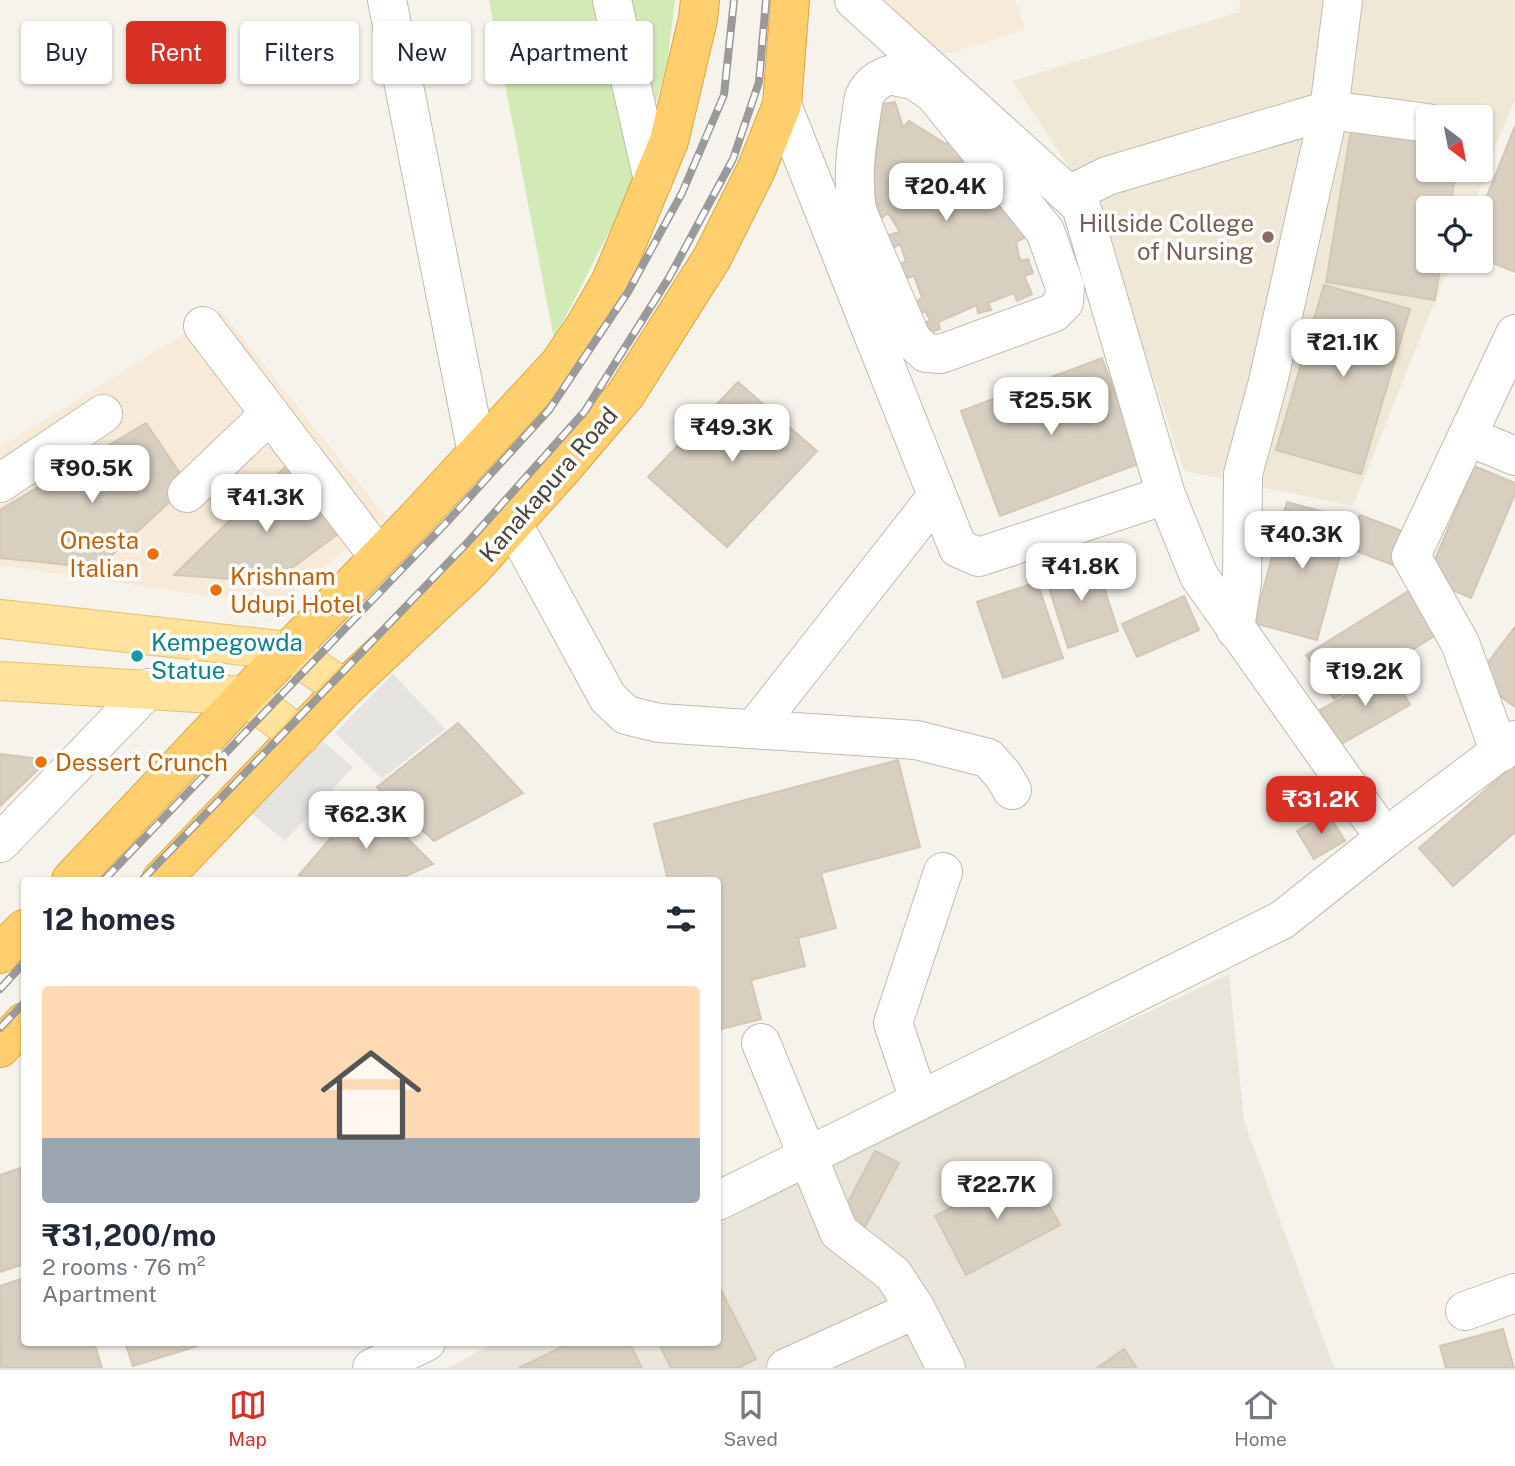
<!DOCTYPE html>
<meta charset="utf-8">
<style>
body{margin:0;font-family:"Public Sans",sans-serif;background:#f6f6f7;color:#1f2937;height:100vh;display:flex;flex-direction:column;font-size:26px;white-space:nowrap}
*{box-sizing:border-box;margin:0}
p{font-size:23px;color:#747a83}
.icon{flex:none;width:38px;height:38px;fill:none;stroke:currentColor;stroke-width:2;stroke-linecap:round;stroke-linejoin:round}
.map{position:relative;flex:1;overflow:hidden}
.side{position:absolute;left:21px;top:877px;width:700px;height:469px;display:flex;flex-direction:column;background:#fff;border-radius:7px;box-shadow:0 2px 5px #0004}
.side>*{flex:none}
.top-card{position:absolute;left:21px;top:21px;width:700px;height:63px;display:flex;gap:14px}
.needle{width:46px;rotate:148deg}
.controls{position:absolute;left:1416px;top:105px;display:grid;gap:14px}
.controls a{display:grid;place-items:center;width:77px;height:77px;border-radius:7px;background:#fff;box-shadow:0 2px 5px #0004;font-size:35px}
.price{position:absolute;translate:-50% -60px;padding:0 16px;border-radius:14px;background:#fff;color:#222;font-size:23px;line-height:46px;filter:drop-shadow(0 2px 4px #0008)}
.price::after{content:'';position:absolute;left:50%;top:42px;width:21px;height:16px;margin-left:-10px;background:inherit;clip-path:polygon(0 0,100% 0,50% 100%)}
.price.current{background:#d93025;color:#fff}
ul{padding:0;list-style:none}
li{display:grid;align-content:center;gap:14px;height:371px;padding:0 21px}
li+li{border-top:2px solid #e0e1e3}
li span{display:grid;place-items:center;height:217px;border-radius:7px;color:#555}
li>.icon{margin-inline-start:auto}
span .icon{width:126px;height:126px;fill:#fffc;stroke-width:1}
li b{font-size:30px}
h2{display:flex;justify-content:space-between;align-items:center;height:84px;padding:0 21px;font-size:30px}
.pill{padding:0 24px;border-radius:7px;background:#fff;box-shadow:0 2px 5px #0004;font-size:24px;line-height:63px}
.pill.current{background:#d93025;color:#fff}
.menu{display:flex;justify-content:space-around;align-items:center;height:98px;border-top:2px solid #e0e1e3;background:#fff;font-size:19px;color:#747a83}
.menu a{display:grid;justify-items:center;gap:4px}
.menu .current{color:#d93025}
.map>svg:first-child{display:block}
.residential{fill:#eae5da}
.commercial{fill:#f7ead8}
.education{fill:#efe8d6;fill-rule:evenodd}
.green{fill:#d2eab5}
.parking{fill:#e5e3e0}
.building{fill:#d8cfc1;stroke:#d3c7b4;stroke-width:2}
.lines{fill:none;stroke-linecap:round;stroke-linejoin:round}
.minor-casing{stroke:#c2bbae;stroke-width:40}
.major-casing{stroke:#e6c16a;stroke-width:40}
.highway-casing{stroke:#e0a43c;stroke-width:40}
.minor{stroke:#fff;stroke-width:38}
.major{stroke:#ffe39c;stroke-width:38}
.highway{stroke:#ffcf6e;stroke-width:38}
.rail-casing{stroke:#9a9a9a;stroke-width:8}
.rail{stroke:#fff;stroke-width:5;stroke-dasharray:16;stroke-linecap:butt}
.education-dot{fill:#8d6e63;stroke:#fff;stroke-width:2.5}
.food-dot{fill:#e8710a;stroke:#fff;stroke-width:2.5}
.culture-dot{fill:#0f9aa8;stroke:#fff;stroke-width:2.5}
.labels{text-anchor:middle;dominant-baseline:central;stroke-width:7;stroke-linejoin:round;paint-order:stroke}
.education-label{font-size:24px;fill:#785e54;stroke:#fff;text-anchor:end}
.street-label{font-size:24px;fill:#4b4439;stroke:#fff}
.food-label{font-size:24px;fill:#c56008;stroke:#fff;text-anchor:start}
.culture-label{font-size:24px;fill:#0d838f;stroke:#fff;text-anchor:start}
</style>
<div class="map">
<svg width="1515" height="1368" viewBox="0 0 1515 1368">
<rect width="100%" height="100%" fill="#f6f3ec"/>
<path class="residential" d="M1229,974L1244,1121L1334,1368H448L496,1342H718V1225L876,1140Z"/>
<path class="commercial" d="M886,0H1015L1025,30L939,56Z
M221,311L386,517L276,606L0,565V447Z"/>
<path class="education" d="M1240,0H1515V99L1472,208H1428V261H1451L1353,506L1184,471L1099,213L1012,81L1239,12ZM1428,117H1480V170H1428Z"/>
<path class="green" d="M489,0H675L667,64L629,193L554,339Z"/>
<path class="parking" d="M393,674L445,729L382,779L335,733Z
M314,734L353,767L285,841L244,807Z"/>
<path class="building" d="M895,102L903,127L909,121L946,144L952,140L963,165L974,167L976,179L985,177L1016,218L1024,238L1016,242L1019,257L1021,261L1028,259L1033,273L1024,276L1032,294L1017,301L1014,293L988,303L991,310L978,313L977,305L938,322L940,329L925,334L923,324L930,320L925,311L918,315L914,303L922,298L914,276L903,279L898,265L906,261L900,244L892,249L888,235L900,232L888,213L882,218L874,194L873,181L882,104Z
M1352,124L1428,136V170H1456L1450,208H1428V261H1441L1435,300L1326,282Z
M1515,126V272L1480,258V214Z
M1324,285L1410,309L1361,474L1276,450Z
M1102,358L1141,463L1000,516L961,411Z
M738,382L817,451L727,547L648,477Z
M146,423L188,485L98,568L0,558V510Z
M291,461L339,533L273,582L174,575Z
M1474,466L1515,483V494L1471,598L1427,579Z
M1287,502L1350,519L1317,640L1254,623Z
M1360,515L1410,534L1398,567L1348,548Z
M1095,559L1118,631L1068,648L1045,575Z
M1037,582L1063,658L1003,678L977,602Z
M1420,584L1447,628L1334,699L1306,655Z
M1184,596L1199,630L1137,657L1122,624Z
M1515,627V707L1476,678Z
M1390,671L1410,705L1340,745L1320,710Z
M458,723L523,793L434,841L377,787Z
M0,754L48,760L0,806Z
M898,760L920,847L821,873L836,928L798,938L805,966L751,980L761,1019L718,1030V880H668L654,824Z
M1515,764V832L1453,886L1419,848Z
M366,797L433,864L397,880H304L299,875Z
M1328,813L1345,841L1314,859L1297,831Z
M875,1151L899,1163L863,1231L839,1219Z
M24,1167V1264L0,1272V1175Z
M1029,1167L1060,1225L966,1275L935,1216Z
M24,1278V1342H94L102,1368H1L0,1286Z
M718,1284L756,1359L738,1368H671L658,1342H718Z
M1503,1329L1514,1368H1446L1440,1346Z
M125,1342H210L133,1366Z
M572,1342H629L642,1368H519Z
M1124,1349L1137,1368H1097Z"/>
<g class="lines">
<defs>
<path id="minor" d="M387,0L477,453
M612,0L653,180
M854,0L1081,206L1166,495L1199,576L1385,838
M889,75L916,81L934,94L1045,231L1065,287L1064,302L1053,313L941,354L926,353L912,340L857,211C851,172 858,136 864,97C870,85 876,80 889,75Z
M782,105L958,548L979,557L1166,495
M1069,195L1107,176L1329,110L1343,0
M203,326L379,557
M1467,436L1515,456
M0,483L103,414
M187,493L270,414
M513,524L608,698L626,715L659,723L916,740L988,758L1003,775L1012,790
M1235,629L1242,582L1243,474L1268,382L1329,110L1428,123
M754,729L937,496
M1500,753L1460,643L1411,556L1515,334
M0,843L149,688
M761,1043L839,1232L893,1274L916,1309
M919,1100L893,1023L943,872
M718,1201L1282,920L1385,838L1515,740
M1465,1311L1515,1293
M372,1368L426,1342
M786,1368L916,1309L946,1368"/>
<path id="major" d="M0,619L289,651L344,689
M0,681L246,696L300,736"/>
<path id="highway" d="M71,880L262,678L416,519L559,364L585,326L611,281L669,141L698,19L700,0
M161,880L344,689L470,571L563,468L626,394L712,258L756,170L782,105L790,0
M0,954L24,929
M0,1048L24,1022"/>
</defs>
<use href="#minor" class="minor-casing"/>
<use href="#major" class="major-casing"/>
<use href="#highway" class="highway-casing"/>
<use href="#minor" class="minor"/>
<use href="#major" class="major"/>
<use href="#highway" class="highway"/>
<defs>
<path id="rail" d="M104,880L446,523L549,410L628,292L682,193L724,95L734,0
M142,880L469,541L585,411L670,276L733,159L759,82L766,0
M0,989L24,963
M0,1028L24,1003"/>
</defs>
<use href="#rail" class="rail-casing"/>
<use href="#rail" class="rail"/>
</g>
<circle class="education-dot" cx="1268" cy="237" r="7"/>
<g class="food-dot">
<circle cx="153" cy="554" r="7"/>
<circle cx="216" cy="590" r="7"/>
<circle cx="41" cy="762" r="7"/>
</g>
<circle class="culture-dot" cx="137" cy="656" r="7"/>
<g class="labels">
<g class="education-label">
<text x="1254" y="223">Hillside College<tspan x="1254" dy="28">of Nursing</tspan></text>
</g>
<g class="street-label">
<text transform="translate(548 484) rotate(-49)">Kanakapura Road</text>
</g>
<g class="food-label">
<text x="139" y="540" text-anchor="end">Onesta<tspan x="139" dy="28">Italian</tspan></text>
<text x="230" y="576">Krishnam<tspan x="230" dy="28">Udupi Hotel</tspan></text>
<text x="55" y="762">Dessert Crunch</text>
</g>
<g class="culture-label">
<text x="151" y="642">Kempegowda<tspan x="151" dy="28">Statue</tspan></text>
</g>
</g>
</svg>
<div class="controls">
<a><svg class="needle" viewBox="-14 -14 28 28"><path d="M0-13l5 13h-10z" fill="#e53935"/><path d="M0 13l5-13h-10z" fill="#747a83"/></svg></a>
<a><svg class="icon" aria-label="locate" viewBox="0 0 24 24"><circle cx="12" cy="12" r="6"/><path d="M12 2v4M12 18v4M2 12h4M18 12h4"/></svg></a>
</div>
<b class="price" style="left:946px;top:223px">₹20.4K</b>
<b class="price" style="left:1343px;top:379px">₹21.1K</b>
<b class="price" style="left:1051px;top:437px">₹25.5K</b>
<b class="price" style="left:732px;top:464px">₹49.3K</b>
<b class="price" style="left:92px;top:505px">₹90.5K</b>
<b class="price" style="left:266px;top:534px">₹41.3K</b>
<b class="price" style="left:1302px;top:571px">₹40.3K</b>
<b class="price" style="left:1081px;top:603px">₹41.8K</b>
<b class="price" style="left:1365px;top:708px">₹19.2K</b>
<b class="price current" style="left:1321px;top:836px">₹31.2K</b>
<b class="price" style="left:366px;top:851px">₹62.3K</b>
<b class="price" style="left:997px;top:1221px">₹22.7K</b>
<div class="top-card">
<a class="pill">Buy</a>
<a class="pill current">Rent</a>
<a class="pill">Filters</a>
<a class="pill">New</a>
<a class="pill">Apartment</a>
</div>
<section class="side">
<h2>12 homes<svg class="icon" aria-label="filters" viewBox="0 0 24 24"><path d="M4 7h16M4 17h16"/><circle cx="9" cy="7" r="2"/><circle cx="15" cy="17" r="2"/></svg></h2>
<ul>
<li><span style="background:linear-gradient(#ffd9b3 70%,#9aa5b1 0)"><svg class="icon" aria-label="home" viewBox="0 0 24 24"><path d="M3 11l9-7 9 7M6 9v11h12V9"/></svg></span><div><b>₹31,200/mo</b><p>2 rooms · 76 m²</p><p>Apartment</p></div></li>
</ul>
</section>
</div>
<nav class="menu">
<a class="current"><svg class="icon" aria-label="map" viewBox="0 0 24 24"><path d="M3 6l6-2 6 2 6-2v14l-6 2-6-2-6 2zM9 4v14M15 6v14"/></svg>Map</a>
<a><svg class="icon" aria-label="saved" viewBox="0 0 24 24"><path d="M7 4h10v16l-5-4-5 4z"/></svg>Saved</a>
<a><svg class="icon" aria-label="home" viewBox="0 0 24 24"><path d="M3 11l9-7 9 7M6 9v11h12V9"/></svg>Home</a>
</nav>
